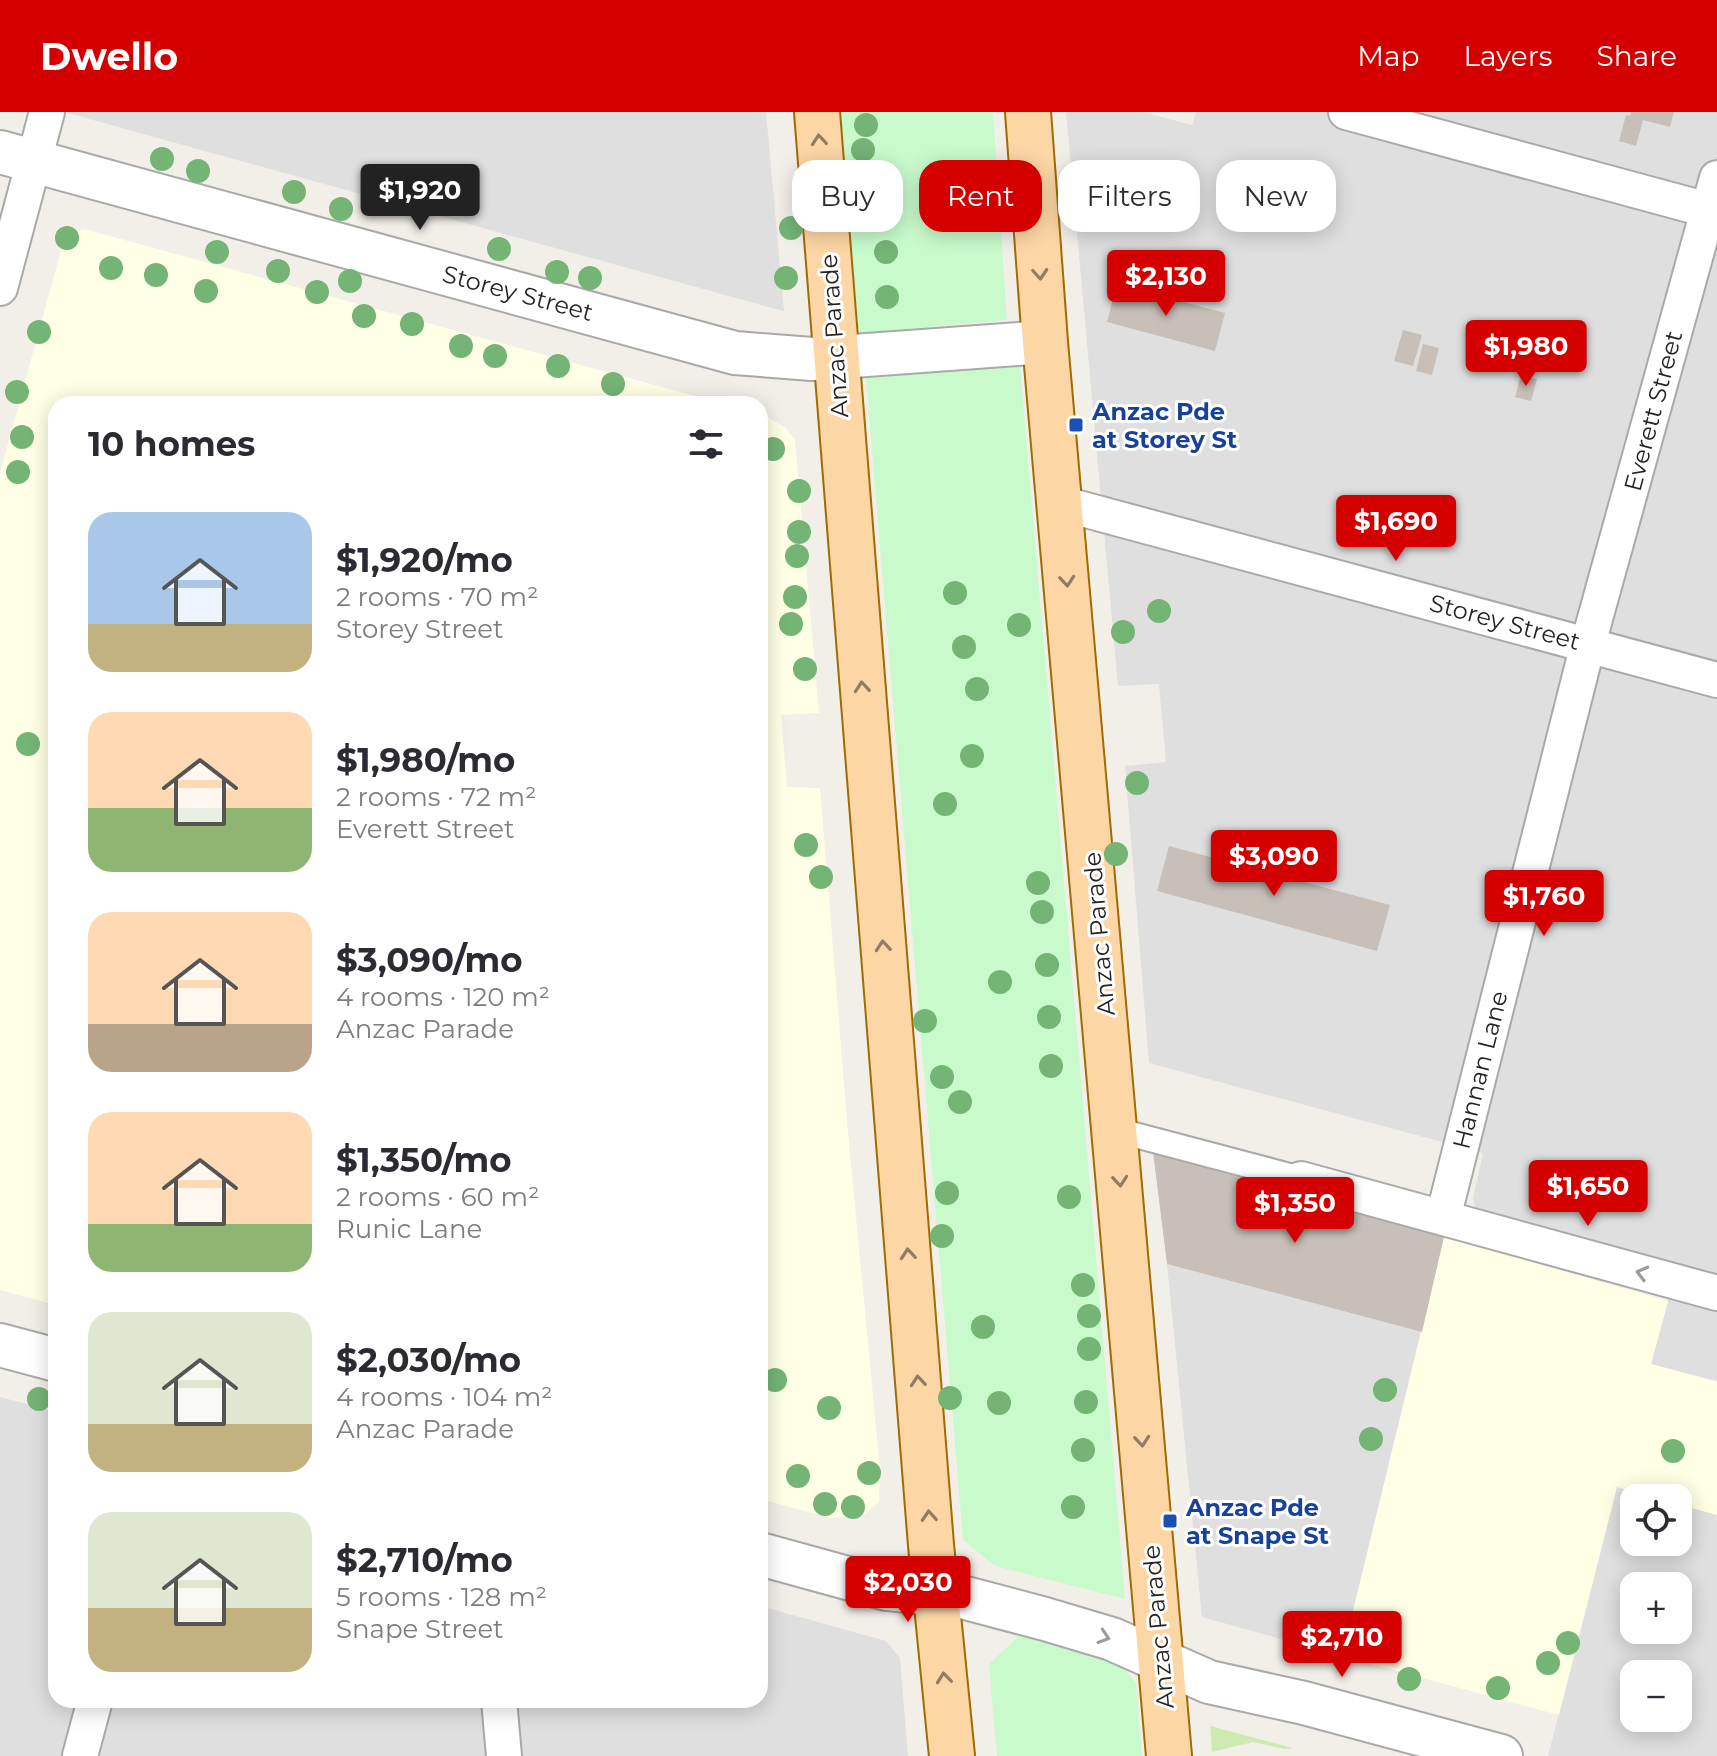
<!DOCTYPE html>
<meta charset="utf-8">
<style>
body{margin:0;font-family:Montserrat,sans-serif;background:#f7f7f7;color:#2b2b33;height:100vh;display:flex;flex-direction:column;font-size:30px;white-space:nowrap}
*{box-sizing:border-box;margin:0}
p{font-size:26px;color:#7c7c81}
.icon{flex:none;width:44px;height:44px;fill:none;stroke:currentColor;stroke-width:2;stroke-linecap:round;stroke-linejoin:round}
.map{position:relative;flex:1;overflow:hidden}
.details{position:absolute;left:48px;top:284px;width:720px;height:1312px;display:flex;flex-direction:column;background:#fff;border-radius:24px;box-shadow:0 4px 20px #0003}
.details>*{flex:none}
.hud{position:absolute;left:792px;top:48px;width:760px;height:72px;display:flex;gap:16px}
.controls{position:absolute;left:1620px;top:1372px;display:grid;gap:16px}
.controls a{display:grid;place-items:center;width:72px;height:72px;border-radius:16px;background:#fff;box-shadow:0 4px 20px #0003;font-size:40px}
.price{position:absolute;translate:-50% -68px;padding:0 18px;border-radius:8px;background:#d40000;color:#fff;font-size:26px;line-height:52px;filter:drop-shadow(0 2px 4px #0008)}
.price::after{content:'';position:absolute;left:50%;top:48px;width:24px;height:18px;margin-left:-12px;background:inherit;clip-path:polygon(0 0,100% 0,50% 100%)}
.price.active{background:#222;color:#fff}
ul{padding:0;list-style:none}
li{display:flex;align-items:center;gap:24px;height:200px;padding:0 40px}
li span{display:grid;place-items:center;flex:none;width:224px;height:160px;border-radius:24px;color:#555}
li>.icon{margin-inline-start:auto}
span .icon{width:96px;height:96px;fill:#fffc;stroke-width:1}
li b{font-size:34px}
h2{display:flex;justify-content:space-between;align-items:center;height:96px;padding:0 40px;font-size:34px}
.tag{padding:0 28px;border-radius:24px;background:#fff;box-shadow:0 4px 20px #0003;font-size:28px;line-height:72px}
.tag.active{background:#d40000;color:#fff}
header{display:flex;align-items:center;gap:48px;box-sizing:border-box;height:112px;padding:0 40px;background:#d40000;color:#fff}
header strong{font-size:38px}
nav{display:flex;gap:44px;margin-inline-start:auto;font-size:28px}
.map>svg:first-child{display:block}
.residential{fill:#e0dfdf;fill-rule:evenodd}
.education{fill:#ffffe5}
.grass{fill:#cdebb0}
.park{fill:#c8facc}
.building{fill:#c7bfb8}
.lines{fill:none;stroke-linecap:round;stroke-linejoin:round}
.pedestrian-casing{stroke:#a9a9a9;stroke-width:28}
.minor-casing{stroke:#a9a9a9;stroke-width:38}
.tertiary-casing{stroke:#a9a9a9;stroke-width:46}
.primary-casing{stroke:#a06b00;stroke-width:48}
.pedestrian{stroke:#fff;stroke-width:24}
.minor{stroke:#fff;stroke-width:34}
.tertiary{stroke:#fff;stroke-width:42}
.primary{stroke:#fcd6a4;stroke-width:44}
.tree{fill:#74b475}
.oneway{stroke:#8f7c63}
.oneway2{stroke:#9c9c9c}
.transit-dot{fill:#1a4fb4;stroke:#fff;stroke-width:3}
.labels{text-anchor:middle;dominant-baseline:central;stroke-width:6;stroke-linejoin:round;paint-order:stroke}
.street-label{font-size:24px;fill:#222;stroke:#fff}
.transit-label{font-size:24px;font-weight:bold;fill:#164399;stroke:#fff;text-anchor:start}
</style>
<header>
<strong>Dwello</strong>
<nav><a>Map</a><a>Layers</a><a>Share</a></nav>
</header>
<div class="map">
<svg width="1717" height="1644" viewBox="0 0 1717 1644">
<rect width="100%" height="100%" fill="#f2efe9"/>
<path class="residential" d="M64,0H766L784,199H783Z
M1066,0H1143L1192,13L1196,0H1717V1269L1651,1252L1677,1156L1477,1104L1473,1086L1483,1041L1149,951L1125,654L1166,650L1159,572L1118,574Z
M1167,1152L1422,1220L1342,1544L1202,1505Z
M0,1285L56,1300V1588H760V1494L886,1529L900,1546L908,1644H0Z
M1617,1375L1656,1386H1634V1430H1678V1392L1717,1403V1644H1548ZM1634,1474H1678V1518H1634ZM1634,1562H1678V1606H1634Z"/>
<path class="education" d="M84,117L724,292H56V1193L0,1178V361L65,124Z
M760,301L785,315L795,328L819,601L781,603L787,675L820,676L848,1021L880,1358L879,1390L862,1404L831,1406L760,1387Z
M1444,1125L1668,1189L1651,1252L1717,1270V1403L1678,1392V1386H1656L1617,1375L1559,1603L1342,1544Z"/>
<path class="grass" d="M1210,1614L1293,1636L1284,1637L1253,1630L1212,1640Z"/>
<path class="park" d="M840,0H993L1007,208L859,221Z
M1020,253L1125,1487L995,1454L963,1428L866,266Z
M1023,1520L1115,1544L1136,1572L1142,1644H997L989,1552Z"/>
<path class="building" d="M1631,0H1674L1670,15L1643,8L1636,34L1619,29L1626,3L1630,4Z
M1117,172L1225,201L1215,239L1107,210Z
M1403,218L1422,223L1413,254L1394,249Z
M1423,232L1439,236L1432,263L1416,259Z
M1521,263L1537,267L1531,289L1515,285Z
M1169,734L1390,793L1377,839L1157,779Z
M1153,1040L1444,1125L1422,1220L1167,1152Z"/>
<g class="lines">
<defs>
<path id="pedestrian" d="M1116,1018L1301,1067"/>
<path id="minor" d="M1346,0L1708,98
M0,176L47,0
M1060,391L1717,568
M1301,1067L1717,1181
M1443,1106L1588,532L1717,66
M499,1588L504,1644
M80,1644L95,1588"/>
<path id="tertiary" d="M0,40L735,241L812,247L1045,230
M0,1233L56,1248
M760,1442L887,1477L962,1485L1045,1507L1112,1527L1209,1570L1304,1591L1501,1644"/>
<path id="primary" d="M817,0L931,1433L952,1644
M1028,0L1045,230L1169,1644"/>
</defs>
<use href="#pedestrian" class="pedestrian-casing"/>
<use href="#minor" class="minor-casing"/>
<use href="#tertiary" class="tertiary-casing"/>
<use href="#primary" class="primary-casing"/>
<use href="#pedestrian" class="pedestrian"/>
<use href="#minor" class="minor"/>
<use href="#tertiary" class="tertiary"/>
<use href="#primary" class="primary"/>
</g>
<g class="tree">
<circle cx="866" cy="13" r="12"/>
<circle cx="863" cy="38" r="12"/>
<circle cx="162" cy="47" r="12"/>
<circle cx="198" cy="59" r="12"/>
<circle cx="863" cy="74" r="12"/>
<circle cx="294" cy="80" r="12"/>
<circle cx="979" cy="88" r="12"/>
<circle cx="341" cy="97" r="12"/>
<circle cx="878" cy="104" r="12"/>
<circle cx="791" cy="116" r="12"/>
<circle cx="67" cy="126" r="12"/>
<circle cx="499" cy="137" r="12"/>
<circle cx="217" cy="140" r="12"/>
<circle cx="886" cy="140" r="12"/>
<circle cx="111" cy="156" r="12"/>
<circle cx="278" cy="159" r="12"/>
<circle cx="557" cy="160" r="12"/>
<circle cx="156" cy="163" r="12"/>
<circle cx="590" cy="166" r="12"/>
<circle cx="786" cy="166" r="12"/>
<circle cx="350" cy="169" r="12"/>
<circle cx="206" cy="179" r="12"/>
<circle cx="317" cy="180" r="12"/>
<circle cx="887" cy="185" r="12"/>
<circle cx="364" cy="204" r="12"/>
<circle cx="412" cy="212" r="12"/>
<circle cx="39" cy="220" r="12"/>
<circle cx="461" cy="234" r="12"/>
<circle cx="495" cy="244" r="12"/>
<circle cx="558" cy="254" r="12"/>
<circle cx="613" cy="272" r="12"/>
<circle cx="17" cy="280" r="12"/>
<circle cx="22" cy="325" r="12"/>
<circle cx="773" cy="337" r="12"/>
<circle cx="18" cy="360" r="12"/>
<circle cx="799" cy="379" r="12"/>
<circle cx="799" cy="420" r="12"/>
<circle cx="797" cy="444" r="12"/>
<circle cx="955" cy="481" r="12"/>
<circle cx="795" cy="485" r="12"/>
<circle cx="1159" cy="499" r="12"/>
<circle cx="791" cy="512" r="12"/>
<circle cx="1019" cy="513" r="12"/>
<circle cx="1123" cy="520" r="12"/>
<circle cx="964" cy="535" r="12"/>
<circle cx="805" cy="557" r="12"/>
<circle cx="977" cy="577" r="12"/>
<circle cx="28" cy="632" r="12"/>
<circle cx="972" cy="644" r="12"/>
<circle cx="1137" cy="671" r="12"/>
<circle cx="945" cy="692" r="12"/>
<circle cx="806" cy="733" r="12"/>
<circle cx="1116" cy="742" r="12"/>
<circle cx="821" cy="765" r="12"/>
<circle cx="1038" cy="771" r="12"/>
<circle cx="1042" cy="800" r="12"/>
<circle cx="1047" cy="853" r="12"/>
<circle cx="1000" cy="870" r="12"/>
<circle cx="1049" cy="905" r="12"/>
<circle cx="925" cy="909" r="12"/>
<circle cx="1051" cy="954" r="12"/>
<circle cx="942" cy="965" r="12"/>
<circle cx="960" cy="990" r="12"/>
<circle cx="947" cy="1081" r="12"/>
<circle cx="1069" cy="1085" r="12"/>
<circle cx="942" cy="1124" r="12"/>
<circle cx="1083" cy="1173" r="12"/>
<circle cx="1089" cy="1204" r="12"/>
<circle cx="983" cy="1215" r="12"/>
<circle cx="1089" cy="1237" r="12"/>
<circle cx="775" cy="1268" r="12"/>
<circle cx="1385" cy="1278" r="12"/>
<circle cx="950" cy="1286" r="12"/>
<circle cx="39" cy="1287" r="12"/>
<circle cx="1086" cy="1290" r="12"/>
<circle cx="999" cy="1291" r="12"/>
<circle cx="829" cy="1296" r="12"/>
<circle cx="1371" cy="1327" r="12"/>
<circle cx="1083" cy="1338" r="12"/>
<circle cx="1673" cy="1339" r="12"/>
<circle cx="869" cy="1361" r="12"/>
<circle cx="798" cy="1364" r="12"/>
<circle cx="825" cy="1392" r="12"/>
<circle cx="853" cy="1395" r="12"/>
<circle cx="1073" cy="1395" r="12"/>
<circle cx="1568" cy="1531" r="12"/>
<circle cx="1548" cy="1551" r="12"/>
<circle cx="1409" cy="1567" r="12"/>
<circle cx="1498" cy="1576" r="12"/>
</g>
<defs><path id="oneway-chevron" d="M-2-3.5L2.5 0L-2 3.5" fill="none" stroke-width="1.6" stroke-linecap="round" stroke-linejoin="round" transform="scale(2)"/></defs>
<g class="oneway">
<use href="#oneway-chevron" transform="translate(819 28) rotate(-95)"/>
<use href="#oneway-chevron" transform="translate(1040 162) rotate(86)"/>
<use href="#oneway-chevron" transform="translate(1067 469) rotate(85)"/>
<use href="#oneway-chevron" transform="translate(862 575) rotate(-95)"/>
<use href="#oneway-chevron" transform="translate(883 834) rotate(-95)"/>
<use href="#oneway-chevron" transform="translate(1120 1069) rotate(85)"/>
<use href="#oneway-chevron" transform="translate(908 1142) rotate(-95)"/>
<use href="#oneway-chevron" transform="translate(918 1269) rotate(-95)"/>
<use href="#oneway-chevron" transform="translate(1142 1329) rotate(85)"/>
<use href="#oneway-chevron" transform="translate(929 1404) rotate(-94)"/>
<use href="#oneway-chevron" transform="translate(944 1566) rotate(-96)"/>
</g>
<g class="oneway2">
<use href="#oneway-chevron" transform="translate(1642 1161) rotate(-165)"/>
<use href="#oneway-chevron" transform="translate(1104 1525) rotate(18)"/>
</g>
<g class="transit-dot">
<rect x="1068" y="305" width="16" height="16" rx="4"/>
<rect x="1162" y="1401" width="16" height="16" rx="4"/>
</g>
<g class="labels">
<g class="street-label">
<text transform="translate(518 181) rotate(15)">Storey Street</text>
<text transform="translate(834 224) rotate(-94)">Anzac Parade</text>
<text transform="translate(1653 299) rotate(-75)">Everett Street</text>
<text transform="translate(1505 510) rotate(15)">Storey Street</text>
<text transform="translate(1099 822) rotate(-95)">Anzac Parade</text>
<text transform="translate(1480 958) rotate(-76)">Hannan Lane</text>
<text transform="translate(1158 1515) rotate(-95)">Anzac Parade</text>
</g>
<g class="transit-label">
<text x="1092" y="299">Anzac Pde<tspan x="1092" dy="28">at Storey St</tspan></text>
<text x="1186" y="1395">Anzac Pde<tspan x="1186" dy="28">at Snape St</tspan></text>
</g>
</g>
</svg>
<div class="controls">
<a><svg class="icon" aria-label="locate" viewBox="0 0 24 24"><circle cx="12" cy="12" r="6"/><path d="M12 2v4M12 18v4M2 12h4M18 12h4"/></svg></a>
<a>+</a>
<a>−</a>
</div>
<b class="price active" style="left:420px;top:120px">$1,920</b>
<b class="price" style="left:1166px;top:206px">$2,130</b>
<b class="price" style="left:1526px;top:276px">$1,980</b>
<b class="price" style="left:1396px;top:451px">$1,690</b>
<b class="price" style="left:1274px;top:786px">$3,090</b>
<b class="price" style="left:1544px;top:826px">$1,760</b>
<b class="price" style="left:1588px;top:1116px">$1,650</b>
<b class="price" style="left:1295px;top:1133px">$1,350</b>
<b class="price" style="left:908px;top:1512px">$2,030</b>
<b class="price" style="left:1342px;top:1567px">$2,710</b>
<div class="hud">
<a class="tag">Buy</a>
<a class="tag active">Rent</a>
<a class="tag">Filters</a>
<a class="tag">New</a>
</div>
<section class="details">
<h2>10 homes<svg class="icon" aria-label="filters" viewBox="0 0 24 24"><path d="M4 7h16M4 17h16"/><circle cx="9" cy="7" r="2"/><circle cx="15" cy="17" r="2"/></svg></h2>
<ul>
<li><span style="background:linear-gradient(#a9c7e8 70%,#c2b280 0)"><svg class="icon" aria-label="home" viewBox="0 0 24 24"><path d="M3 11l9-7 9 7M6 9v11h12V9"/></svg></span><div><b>$1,920/mo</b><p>2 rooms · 70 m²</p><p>Storey Street</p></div></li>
<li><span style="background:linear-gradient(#ffd9b3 60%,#8fb573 0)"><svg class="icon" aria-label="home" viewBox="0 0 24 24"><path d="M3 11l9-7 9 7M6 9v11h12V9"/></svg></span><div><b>$1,980/mo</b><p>2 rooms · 72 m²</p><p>Everett Street</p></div></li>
<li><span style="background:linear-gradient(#ffd9b3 70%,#b9a48a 0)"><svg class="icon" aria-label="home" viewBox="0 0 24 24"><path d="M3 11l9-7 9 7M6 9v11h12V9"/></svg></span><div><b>$3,090/mo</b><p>4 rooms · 120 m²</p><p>Anzac Parade</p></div></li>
<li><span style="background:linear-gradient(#ffd9b3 70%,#8fb573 0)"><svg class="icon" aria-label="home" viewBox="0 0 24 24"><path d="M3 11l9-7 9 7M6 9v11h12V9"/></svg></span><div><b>$1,350/mo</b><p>2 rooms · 60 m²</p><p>Runic Lane</p></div></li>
<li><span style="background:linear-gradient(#dfe7d0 70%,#c2b280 0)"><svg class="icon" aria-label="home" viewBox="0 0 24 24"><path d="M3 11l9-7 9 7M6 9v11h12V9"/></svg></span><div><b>$2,030/mo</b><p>4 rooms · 104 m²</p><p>Anzac Parade</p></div></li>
<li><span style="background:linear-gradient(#dfe7d0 60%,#c2b280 0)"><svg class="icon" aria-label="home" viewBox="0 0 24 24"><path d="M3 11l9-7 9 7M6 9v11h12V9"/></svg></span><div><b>$2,710/mo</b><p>5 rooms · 128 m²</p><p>Snape Street</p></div></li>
</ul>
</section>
</div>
